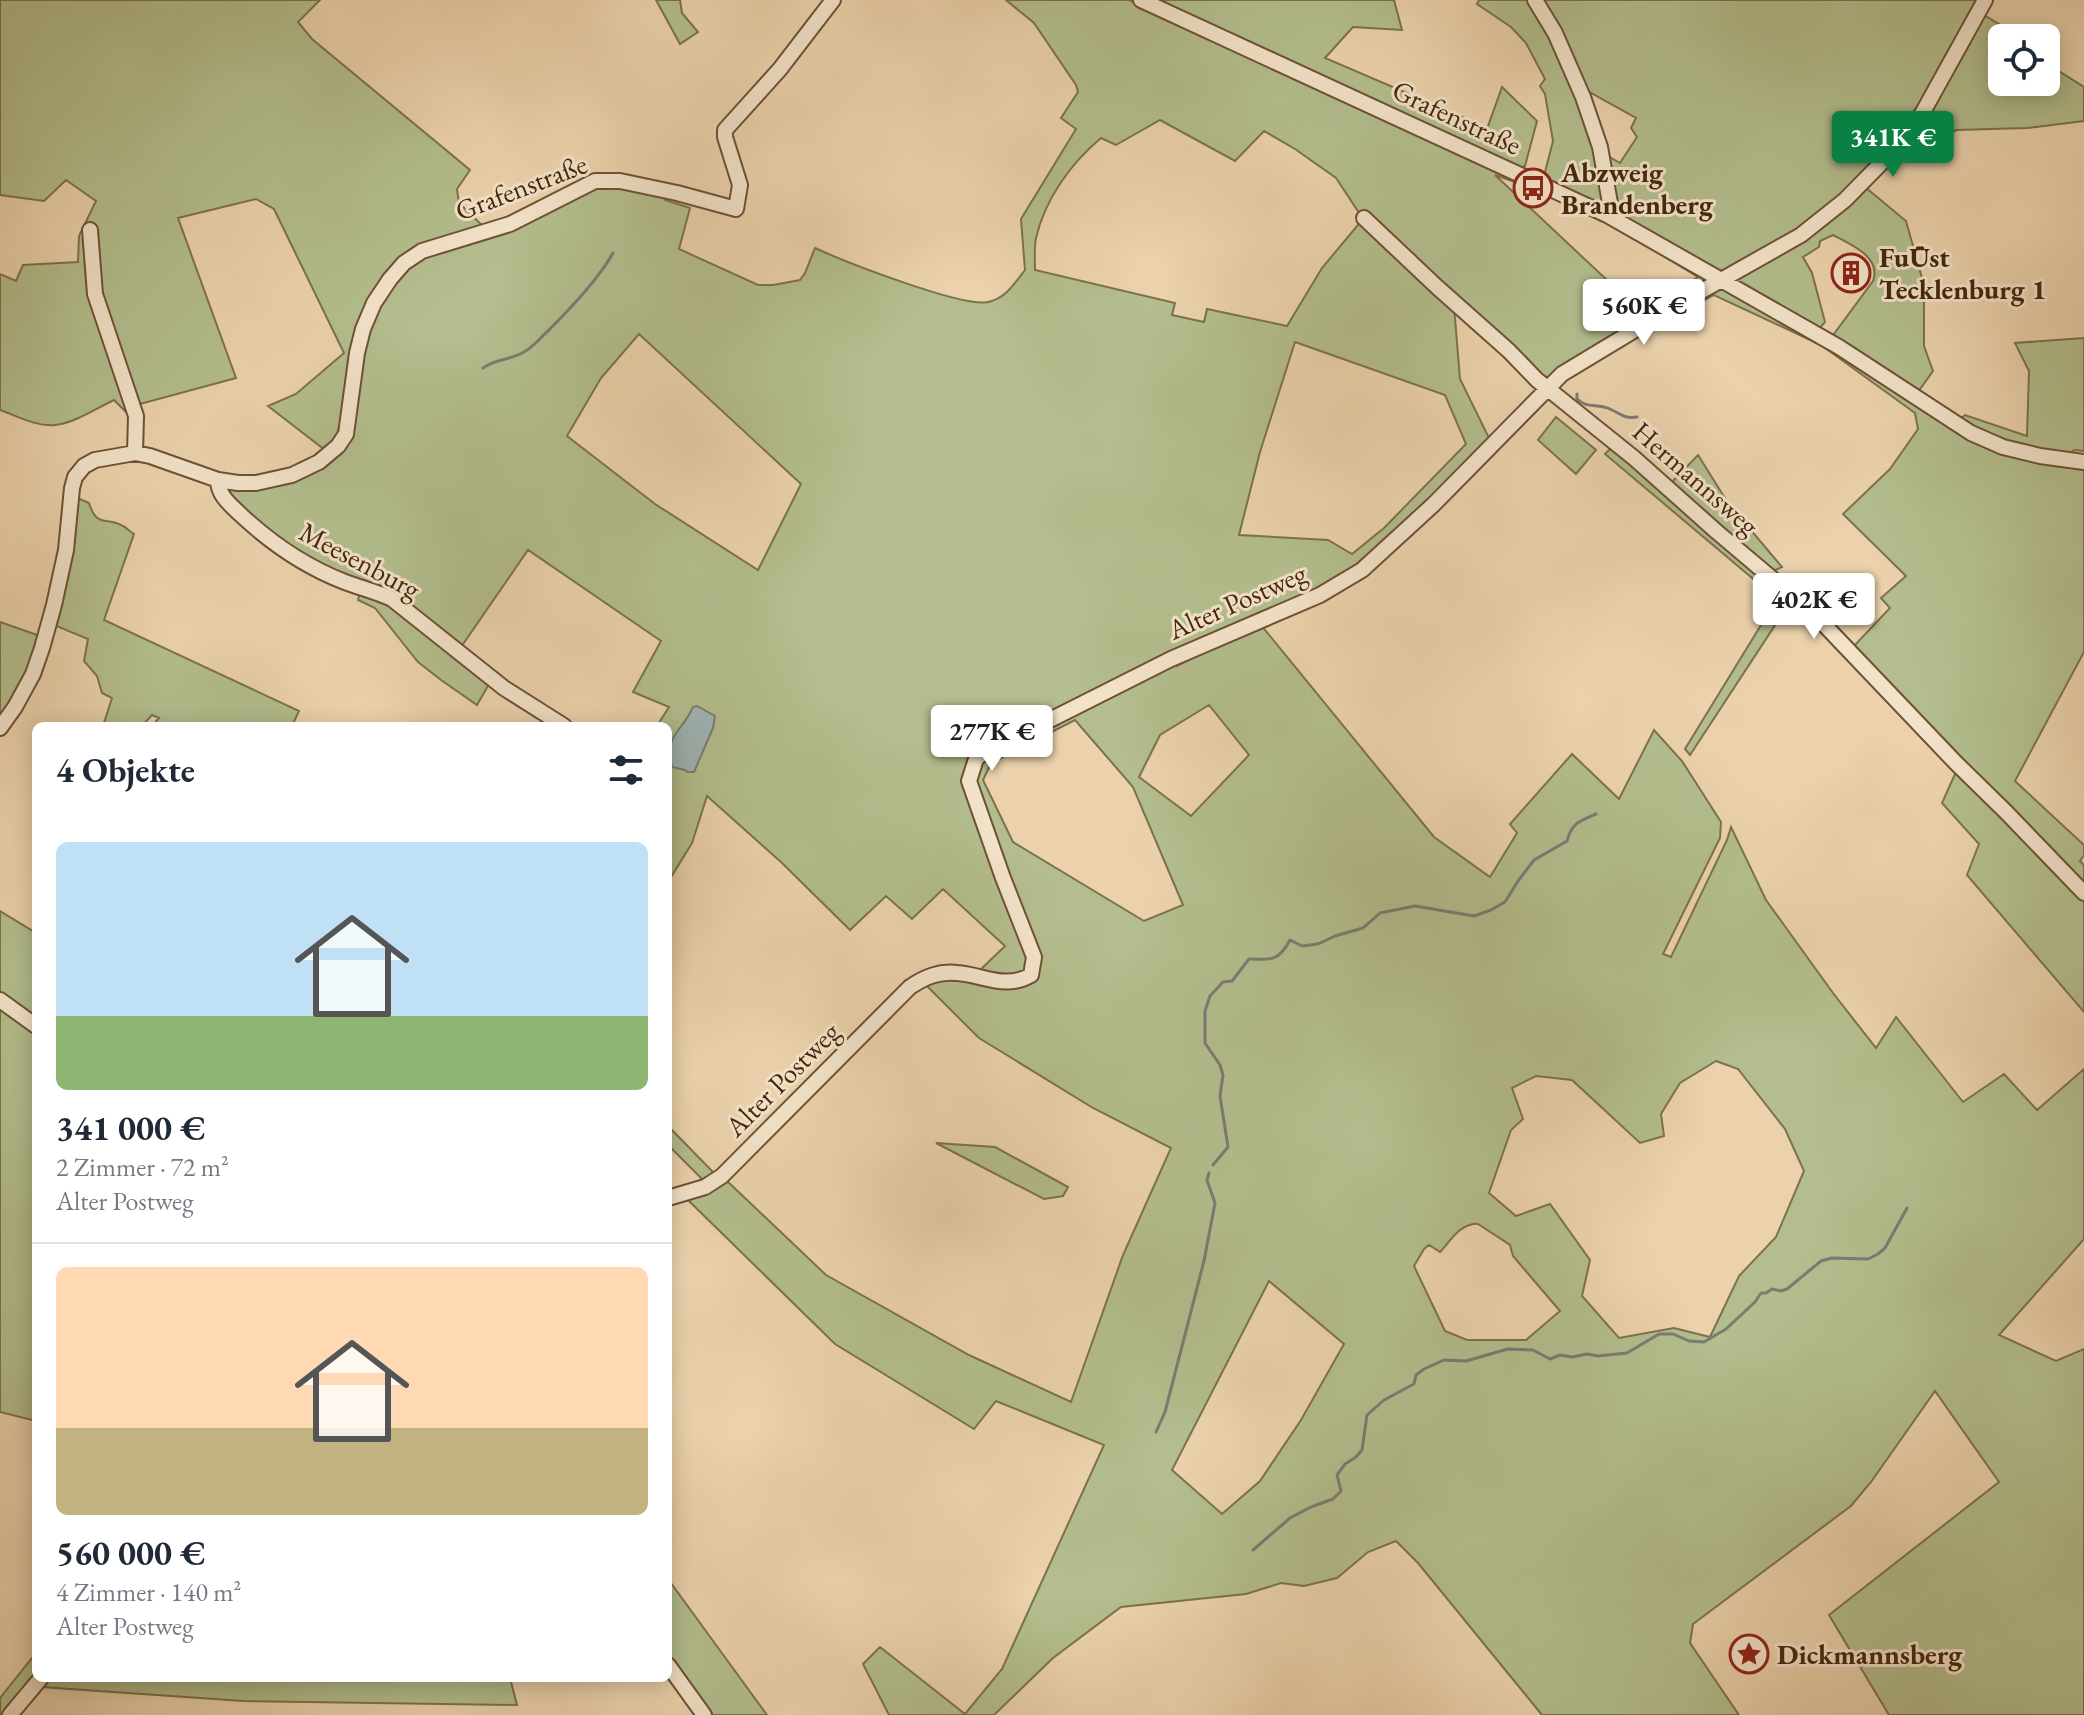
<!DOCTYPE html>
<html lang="de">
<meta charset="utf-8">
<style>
body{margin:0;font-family:"EB Garamond",serif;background:#f2f2f3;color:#1f2937;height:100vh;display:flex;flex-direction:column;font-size:30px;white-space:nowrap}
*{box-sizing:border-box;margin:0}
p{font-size:26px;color:#747a83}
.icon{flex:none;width:44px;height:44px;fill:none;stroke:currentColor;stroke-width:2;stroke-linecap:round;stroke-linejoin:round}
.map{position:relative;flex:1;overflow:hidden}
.drawer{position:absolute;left:32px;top:722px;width:640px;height:960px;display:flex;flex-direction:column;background:#fff;border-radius:12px;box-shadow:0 4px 20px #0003}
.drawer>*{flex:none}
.tools{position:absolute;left:1988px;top:24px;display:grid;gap:16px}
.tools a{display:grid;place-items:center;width:72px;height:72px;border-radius:12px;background:#fff;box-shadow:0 4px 20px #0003;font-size:40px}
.price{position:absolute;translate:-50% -68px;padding:0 18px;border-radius:8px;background:#fff;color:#222;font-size:26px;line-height:52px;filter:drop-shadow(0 2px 4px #0008)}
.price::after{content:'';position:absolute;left:50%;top:48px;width:24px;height:18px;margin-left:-12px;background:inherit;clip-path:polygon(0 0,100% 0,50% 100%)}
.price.selected{background:#0b8043;color:#fff}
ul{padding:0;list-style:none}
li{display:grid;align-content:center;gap:16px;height:424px;padding:0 24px}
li+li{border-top:2px solid #e0e1e3}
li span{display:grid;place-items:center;height:248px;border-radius:12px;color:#555}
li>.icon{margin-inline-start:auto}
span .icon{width:144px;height:144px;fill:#fffc;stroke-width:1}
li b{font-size:34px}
h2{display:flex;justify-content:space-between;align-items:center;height:96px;padding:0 24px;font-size:34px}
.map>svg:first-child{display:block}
.green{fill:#b3bd8d;stroke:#7c724c;stroke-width:2;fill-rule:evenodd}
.water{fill:#9eb5b6;stroke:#7a7c72;stroke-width:2}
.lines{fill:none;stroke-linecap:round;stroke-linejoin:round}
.stream{stroke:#7a7c72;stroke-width:3}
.minor-casing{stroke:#6e5234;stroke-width:18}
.minor{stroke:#f2e2c9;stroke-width:14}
.labels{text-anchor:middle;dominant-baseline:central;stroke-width:6;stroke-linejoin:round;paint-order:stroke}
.street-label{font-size:28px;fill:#44270c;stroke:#f2e2c9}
.poi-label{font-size:28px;font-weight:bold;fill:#44270c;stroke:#f2e2c9;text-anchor:start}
</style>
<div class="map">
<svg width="2084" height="1715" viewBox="0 0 2084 1715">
<rect width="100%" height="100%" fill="#ebd2ac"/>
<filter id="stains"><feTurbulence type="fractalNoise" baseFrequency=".0025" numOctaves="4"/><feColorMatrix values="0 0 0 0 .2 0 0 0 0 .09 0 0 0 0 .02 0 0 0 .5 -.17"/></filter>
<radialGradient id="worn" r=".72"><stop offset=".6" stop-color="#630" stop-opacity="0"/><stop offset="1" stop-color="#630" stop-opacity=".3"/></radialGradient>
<path class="green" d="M0,0H320L298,22L312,39L470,170L457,189L459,203L485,228L401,258L350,354L342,418L337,434L325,450L268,406L296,394L344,353L274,209L256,199L178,218L236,378L136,405L132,418L114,400C97,408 75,423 55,425C37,427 17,416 0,410V274L16,281L23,265L78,262L79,236L96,201L66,180L44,201L0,195Z
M656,0H680L682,13L698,32L680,44Z
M1006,0H1129L1524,182L1523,185L1495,175L1640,311L1698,277L1614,226L1702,275L1705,282L1556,377L1546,379L1477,313L1454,306L1460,379L1490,440L1440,491L1359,566L1311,593L1177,650V666L1261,625L1434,837L1490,877L1517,833L1510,824L1572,754L1619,799L1654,730L1682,761L1721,822L1720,838L1663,954L1671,957L1727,840L1731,827L1766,900L1833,993L1876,1048L1896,1017L1963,1102L2004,1074L2037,1110L2084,1069V1239L1999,1335L2056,1361L2084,1349V1715H1889L1829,1615L1999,1482L1935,1391L1871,1482L1851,1506L1693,1624L1690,1643L1739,1715H1542L1418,1563L1396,1541L1368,1552L1337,1578L1304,1586L1281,1583L1246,1594L1121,1607L1053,1658L994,1715H889L863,1664L880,1647L965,1714L1002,1669L1104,1445L996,1401L974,1429L835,1344L688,1200L708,1192L726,1180L826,1275L969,1355L1071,1402L1123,1255L1171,1148L1093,1108L979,1038L924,983L979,971L1005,946L943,889L912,919L886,896L850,930L781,862L707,796L692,843L668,882V726H657L669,707L633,692L661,641L528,550L459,650L395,596L329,570L281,543L224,490L229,486L260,488L343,447L362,357L376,304L408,267L424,256L596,186H621L662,193L665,200L690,208L679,249L758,285H773L800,280L805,273L815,248C843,261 963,308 988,302C1006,298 1014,284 1025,270L1021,219L1076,129L1061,118L1078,92L1076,85L1034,23ZM1160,120L1235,161L1264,131L1295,149L1336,178L1363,219L1322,268L1287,326L1207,309L1204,322L1172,315L1175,303L1035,270C1035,260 1034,248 1036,238C1045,199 1071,163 1101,138L1116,145ZM639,334L801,484L758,570L655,504L567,436L601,378ZM1295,342L1445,395L1466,444L1384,528L1352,554L1328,540L1239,535L1260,452ZM1209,705L1249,755L1191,816L1139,777L1160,735ZM1075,720L1133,787L1183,905L1144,921L1013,842L983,780L991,763ZM1716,1061L1738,1069L1785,1129L1804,1171L1776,1237L1739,1276L1710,1337L1674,1328L1619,1338L1582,1296L1590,1260L1550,1204L1516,1216L1489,1193L1511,1130L1523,1119L1512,1088L1536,1076L1572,1080L1640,1143L1664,1136L1661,1114L1680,1083ZM1473,1224H1478L1510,1245L1513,1256L1560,1311L1526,1340H1467L1445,1331L1414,1266L1424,1249L1429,1245L1440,1252C1451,1241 1456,1228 1473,1224ZM1269,1281L1344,1344L1301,1420L1260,1481L1222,1514L1172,1470Z
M1148,0H1394L1402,30L1353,27L1325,58L1458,115L1487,129L1502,87L1537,121L1525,166L1518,168Z
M1479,0H1528C1557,46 1585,100 1596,154C1599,170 1601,187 1604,203L1598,205L1547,182L1544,176L1553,141L1545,94L1540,86L1545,79L1526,43L1511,27L1477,4Z
M1539,0H1977L1918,108L1895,141L1824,210L1803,227L1726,272H1718L1618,215L1606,155L1620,163L1637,137L1631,128L1636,118L1584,89Z
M1984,15L2022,38H2002V82H2046V63L2084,87V121L2027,128L1957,130L1907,150L1966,51Z
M1865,187L1906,221L1924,285V346L1933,371L1918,392L1833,338L1834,334L1873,281C1882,257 1850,244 1833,235L1820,241L1819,247L1803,257L1812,273L1825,322L1819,329L1733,281Z
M1720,288L1813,335L1939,418L2084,468V652L2015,781L2084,845V855L2080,861L2084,865V1012L1967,875L1979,844L1942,803L1955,774L1962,773L2005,802L1853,647L1890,608L1881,598L1906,576L1843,514L1890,469L1918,429L1915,413L1821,345L1714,295L1671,319L1668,317Z
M2084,338V451L2074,450L2069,455L2048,452L1976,432L1961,418L1965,415L2027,436L2029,371L2015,343Z
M1556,417L1596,450L1576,474L1538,440Z
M1612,447L1786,593L1783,602L1785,610L1690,755L1685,749L1777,599L1605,454Z
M1698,455L1728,503L1782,567L1771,572L1670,484Z
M75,497L89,503C97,529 107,516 123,526C127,528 130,532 134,534L104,620L299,711L292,726H152L159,718L152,715L142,726H103L112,698L102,693L97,676L84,661L88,639L54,625Z
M361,589L387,599L489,684L477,705L441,680L418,662L375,608L358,600Z
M0,622L40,636L29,672L0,723Z
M0,911L33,931L36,928V1019L0,992Z
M0,1006L36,1033V1421L0,1412Z
M668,1126L714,1173L703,1180L668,1145Z
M936,1143L995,1147L1068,1187L1063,1196L1044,1199Z
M668,1579L767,1715H713L668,1654Z
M36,1653V1678L5,1715H0V1698Z
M46,1678H262L263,1681L300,1678H510L517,1705L243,1701L42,1687Z"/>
<path class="water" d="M697,706L715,716L713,728L694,772H687L685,770L672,767C664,734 681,734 693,707Z"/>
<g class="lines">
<path class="stream" d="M483,368C495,359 511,360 524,352C533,347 540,338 548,331C570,309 598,280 613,253
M1577,394V399C1587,409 1598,403 1610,409C1621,414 1624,419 1637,417
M1213,1165L1228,1147L1220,1096L1223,1075L1220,1065L1205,1043V1011L1210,996L1223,982L1232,981L1249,959C1271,960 1279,961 1290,940L1302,946L1318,944L1335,936L1363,928L1380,913L1415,906L1474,916L1491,910L1505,902L1518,881L1534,860L1567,841C1572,823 1579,821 1596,814
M1156,1432L1165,1412L1204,1261L1215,1203L1207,1180L1209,1173
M1253,1550L1290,1518L1311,1507L1333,1499L1341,1491L1337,1475L1345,1464L1356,1457L1362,1450L1367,1415L1384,1400L1414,1384L1416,1375L1424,1369L1444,1360L1466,1361L1508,1349L1533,1350L1550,1359L1560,1355L1572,1357L1587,1354L1598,1356L1627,1353L1659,1334H1673L1689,1341L1704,1342L1726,1329L1755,1302L1761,1293H1766L1772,1289L1781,1291L1787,1289L1821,1261L1832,1258L1868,1259L1878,1254L1885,1248L1907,1208"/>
<defs>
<path id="minor" d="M1141,0L1607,215L1839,347L1971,433L2003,447L2040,456L2084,462
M1535,0L1555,33L1583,97L1600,147L1610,203L1607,215
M1364,218L1437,287L1509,351L1537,380L1634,458L1717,532L1814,614L1956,763L2006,812L2084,893
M90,230L95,294L136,416L135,453
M218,480C218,496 231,505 241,515C272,544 306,567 345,582C361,588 377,592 392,599L504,688L564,726
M0,728L15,707L33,674L42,648L54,605L66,550L72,488L75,477L84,466L95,460L135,453L150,456L218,480L238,483H256L292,475L319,462L338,446L346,434L357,353L363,329L374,303L390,279L404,263L422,251L510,224L595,181H620L677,193L736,209L740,185L725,137V130L780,69L833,0
M0,1000L36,1026
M668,1198L705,1187L722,1176L910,987C925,977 939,971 957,973C984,975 1005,990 1031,975L1034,957L1003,878L969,781L976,759L992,745L1024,733L1171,659L1320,595L1362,570L1434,504L1562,374L1668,310L1801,235L1845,200L1899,145L1923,112L1985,0
M668,1665L704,1715
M10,1715L41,1678"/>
</defs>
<use href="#minor" class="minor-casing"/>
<use href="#minor" class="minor"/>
</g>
<defs>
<symbol id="bus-ring" viewBox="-11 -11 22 22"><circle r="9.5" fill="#f2e2c9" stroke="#8f2418" stroke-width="1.5"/><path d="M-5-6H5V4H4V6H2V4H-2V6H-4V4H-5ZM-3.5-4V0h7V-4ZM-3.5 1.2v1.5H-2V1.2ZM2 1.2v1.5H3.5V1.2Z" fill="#8f2418"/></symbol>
<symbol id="building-ring" viewBox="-11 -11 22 22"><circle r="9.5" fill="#f2e2c9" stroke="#8f2418" stroke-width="1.5"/><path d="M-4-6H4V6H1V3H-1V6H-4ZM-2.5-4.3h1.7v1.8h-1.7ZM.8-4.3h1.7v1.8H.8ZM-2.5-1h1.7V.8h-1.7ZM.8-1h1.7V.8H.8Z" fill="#8f2418"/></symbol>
<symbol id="sight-ring" viewBox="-11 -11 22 22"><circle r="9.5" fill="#f2e2c9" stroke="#8f2418" stroke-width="1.5"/><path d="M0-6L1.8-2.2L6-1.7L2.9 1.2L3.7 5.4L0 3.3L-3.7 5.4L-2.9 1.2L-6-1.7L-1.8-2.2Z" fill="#8f2418"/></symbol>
</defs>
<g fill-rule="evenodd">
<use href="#bus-ring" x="1511" y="166" width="44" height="44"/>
<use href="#building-ring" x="1829" y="251" width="44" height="44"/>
<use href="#sight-ring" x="1727" y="1632" width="44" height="44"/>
</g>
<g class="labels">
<g class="street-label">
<text transform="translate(1457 117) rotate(25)">Grafenstraße</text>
<text transform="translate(521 187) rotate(-21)">Grafenstraße</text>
<text transform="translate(1696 478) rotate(41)">Hermannsweg</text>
<text transform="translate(360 560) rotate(28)">Meesenburg</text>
<text transform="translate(1237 601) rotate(-24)">Alter Postweg</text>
<text transform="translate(782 1079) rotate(-45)">Alter Postweg</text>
</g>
<g class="poi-label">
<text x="1561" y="172">Abzweig<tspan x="1561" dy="32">Brandenberg</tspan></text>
<text x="1879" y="257">FuÜst<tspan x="1879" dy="32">Tecklenburg 1</tspan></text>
<text x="1777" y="1654">Dickmannsberg</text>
</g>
</g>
<rect width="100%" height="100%" filter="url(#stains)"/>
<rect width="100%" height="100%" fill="url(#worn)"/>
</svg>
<div class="tools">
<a><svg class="icon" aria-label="locate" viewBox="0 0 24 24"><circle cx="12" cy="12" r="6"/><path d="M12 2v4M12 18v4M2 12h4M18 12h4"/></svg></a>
</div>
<b class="price selected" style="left:1893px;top:179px">341K €</b>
<b class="price" style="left:1644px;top:347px">560K €</b>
<b class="price" style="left:1814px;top:641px">402K €</b>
<b class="price" style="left:992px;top:773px">277K €</b>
<section class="drawer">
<h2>4 Objekte<svg class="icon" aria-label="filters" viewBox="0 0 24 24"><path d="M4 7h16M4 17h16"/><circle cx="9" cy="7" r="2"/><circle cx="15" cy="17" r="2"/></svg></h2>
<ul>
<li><span style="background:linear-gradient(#bfe0f5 70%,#8fb573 0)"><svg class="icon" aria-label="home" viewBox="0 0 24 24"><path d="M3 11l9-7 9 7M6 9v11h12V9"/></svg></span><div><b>341 000 €</b><p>2 Zimmer · 72 m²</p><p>Alter Postweg</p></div></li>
<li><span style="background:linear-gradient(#ffd9b3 65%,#c2b280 0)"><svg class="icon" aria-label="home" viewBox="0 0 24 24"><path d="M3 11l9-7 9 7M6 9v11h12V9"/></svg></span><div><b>560 000 €</b><p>4 Zimmer · 140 m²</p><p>Alter Postweg</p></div></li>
</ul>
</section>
</div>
